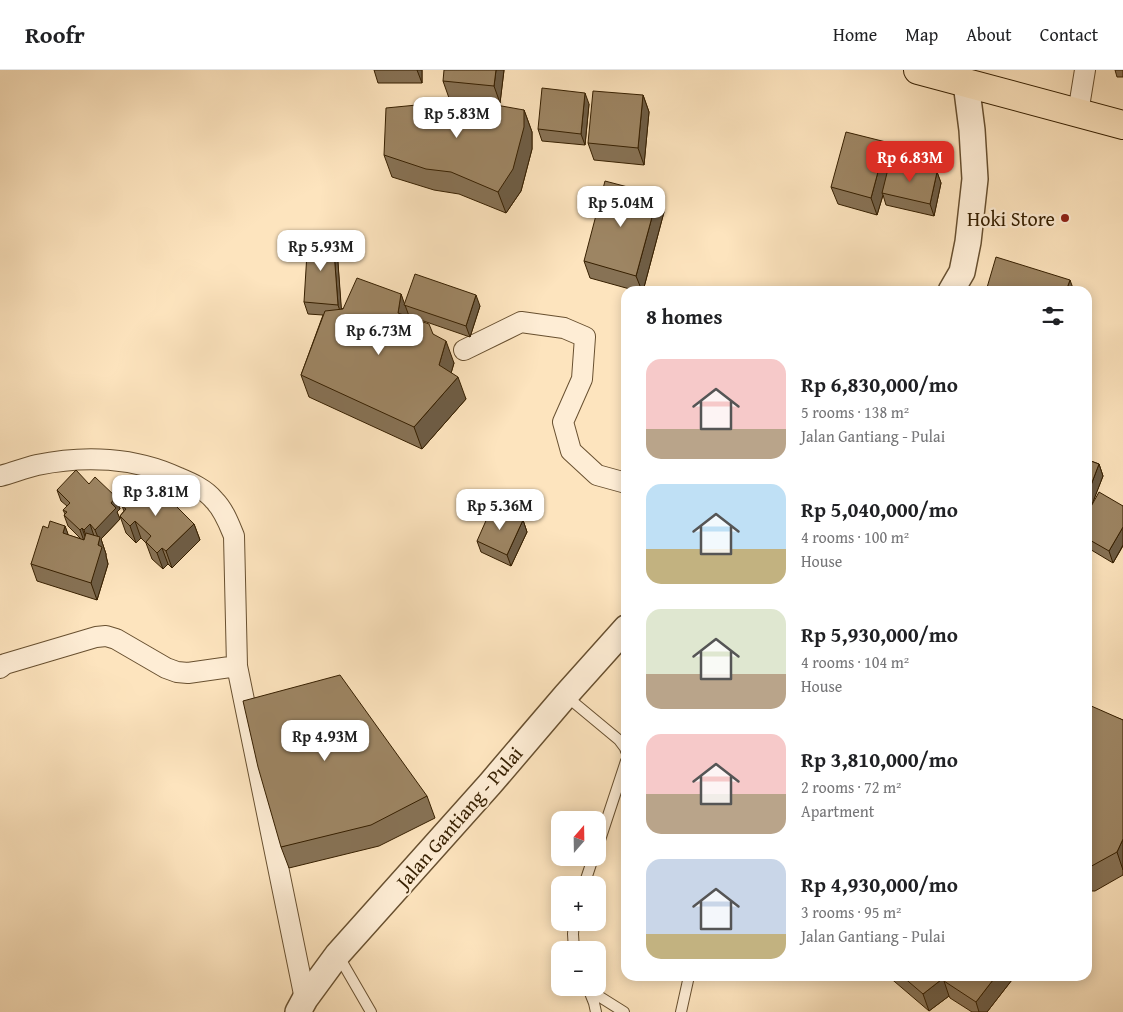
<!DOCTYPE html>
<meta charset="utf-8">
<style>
body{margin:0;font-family:"Gentium Book Plus",serif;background:#f6f6f6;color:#202124;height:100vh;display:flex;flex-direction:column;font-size:19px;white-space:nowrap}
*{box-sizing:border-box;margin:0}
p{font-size:16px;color:#757577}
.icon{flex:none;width:28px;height:28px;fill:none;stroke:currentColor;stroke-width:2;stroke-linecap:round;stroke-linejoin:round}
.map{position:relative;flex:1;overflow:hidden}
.side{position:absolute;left:621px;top:216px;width:471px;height:695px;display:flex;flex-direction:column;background:#fff;border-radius:15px;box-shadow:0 2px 12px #0003}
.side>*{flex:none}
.needle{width:32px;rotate:20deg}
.buttons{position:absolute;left:551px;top:741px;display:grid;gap:10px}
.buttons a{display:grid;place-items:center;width:55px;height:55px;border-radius:10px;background:#fff;box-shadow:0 2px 12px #0003;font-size:25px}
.price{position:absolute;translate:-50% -42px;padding:0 11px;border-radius:10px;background:#fff;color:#222;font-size:16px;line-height:32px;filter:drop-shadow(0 1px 2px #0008)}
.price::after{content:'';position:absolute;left:50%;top:30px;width:15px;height:11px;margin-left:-8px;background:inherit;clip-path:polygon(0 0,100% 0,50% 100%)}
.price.active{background:#d93025;color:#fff}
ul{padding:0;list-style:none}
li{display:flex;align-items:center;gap:15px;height:125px;padding:0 25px}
li span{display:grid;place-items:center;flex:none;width:140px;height:100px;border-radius:15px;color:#555}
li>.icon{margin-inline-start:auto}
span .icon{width:60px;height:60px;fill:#fffc;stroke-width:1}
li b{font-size:21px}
h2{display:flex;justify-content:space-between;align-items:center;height:60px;padding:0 25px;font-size:21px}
header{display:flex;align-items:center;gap:30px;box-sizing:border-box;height:70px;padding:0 25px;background:#fff;border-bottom:1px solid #e0e0e0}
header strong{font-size:24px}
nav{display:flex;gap:28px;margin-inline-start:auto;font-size:18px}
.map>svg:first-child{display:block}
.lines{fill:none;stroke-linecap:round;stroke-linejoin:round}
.service-casing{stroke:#685030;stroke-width:12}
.minor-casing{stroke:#685030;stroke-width:22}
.tertiary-casing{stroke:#685030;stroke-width:28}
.trunk-casing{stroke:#361f00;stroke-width:30}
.service{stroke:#feedd5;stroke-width:10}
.minor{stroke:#feedd5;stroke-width:20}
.tertiary{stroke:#feedd5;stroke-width:25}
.trunk{stroke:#fde4be;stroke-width:28}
.wall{fill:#877255;stroke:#361f00}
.shaded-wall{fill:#6e5d45;stroke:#361f00}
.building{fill:#9d8563;stroke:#361f00}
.poi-dot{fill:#8f2418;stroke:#feedd5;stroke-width:2}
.labels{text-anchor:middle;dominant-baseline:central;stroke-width:4.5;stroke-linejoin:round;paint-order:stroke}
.poi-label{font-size:20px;fill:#361f00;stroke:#feedd5;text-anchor:end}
.street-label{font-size:20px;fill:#361f00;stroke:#feedd5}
</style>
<header>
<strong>Roofr</strong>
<nav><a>Home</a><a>Map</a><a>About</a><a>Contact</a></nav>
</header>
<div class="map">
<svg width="1123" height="942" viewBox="0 0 1123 942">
<rect width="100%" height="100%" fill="#fde4be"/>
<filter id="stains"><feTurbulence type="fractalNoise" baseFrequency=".004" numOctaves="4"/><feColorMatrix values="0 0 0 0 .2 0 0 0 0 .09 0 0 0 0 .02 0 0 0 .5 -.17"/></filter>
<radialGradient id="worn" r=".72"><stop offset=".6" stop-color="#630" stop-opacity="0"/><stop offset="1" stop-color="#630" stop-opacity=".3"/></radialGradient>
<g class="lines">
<defs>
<path id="service" d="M566,626L619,670L625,678L626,681
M598,776L626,691
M584,815L593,788
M574,852L573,864L574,880
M338,885L371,942
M588,918L594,933L596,942
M589,920L624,942
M681,942L689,906"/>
<path id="minor" d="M1078,43L1085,0
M464,280L521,252L564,258L585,267L582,309L563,352L571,381L597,405L626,413
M0,406C12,403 24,398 37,395C84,385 135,387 179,408C191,413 205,419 214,430C224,440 229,454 234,466L237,596L305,929
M0,598L5,594L96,567L106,566L116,569L166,598L177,602L188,603L237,596"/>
<path id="tertiary" d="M951,221L962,202L968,172L975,109L972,60L966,13
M298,942L305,929L338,884L490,714L566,625L626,558"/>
<path id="trunk" d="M918,0L1123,55"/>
</defs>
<use href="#service" class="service-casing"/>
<use href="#minor" class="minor-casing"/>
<use href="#tertiary" class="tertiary-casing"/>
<use href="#trunk" class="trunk-casing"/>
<use href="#service" class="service"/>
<use href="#minor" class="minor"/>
<use href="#tertiary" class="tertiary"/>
<use href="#trunk" class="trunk"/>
</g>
<path class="wall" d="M374,0H422V13H378Z
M504,0L500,33L449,28L443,11Z
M1115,0H1123V7H1117Z
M643,25L649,42L644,95L594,90L588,73Z
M589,34L585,75L542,71L538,59Z
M524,40L532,62V79L521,121L506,143L459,124L434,120L392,107L384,85Z
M892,89V91L937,102L941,113L934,146L886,135L883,125L877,145L838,134L831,117Z
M658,125L664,142L643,221H637L590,208L584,191Z
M337,179L341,239L401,224L404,235L480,236L470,267L409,246V247L433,264L454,293L451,303L466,329L422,379L309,327L301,305L323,245L308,244L304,232Z
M1088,390L1099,394L1103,406L1091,436H1123V477V476L1113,493L1088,478Z
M89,414L116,427L120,439L117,442L120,449L101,469L106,484V486L108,494L97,530L37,511L31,494L48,458L65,456L68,465L81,469L68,456L64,445L65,444L63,440L67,436L61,431L57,420Z
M122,436L194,454L200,470L172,498L168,494L163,499L152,489L146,473L141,468L136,473L126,463L120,446L124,441Z
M523,450L527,462L511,496L481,482L477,471Z
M1088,637L1123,650V805L1095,821H1088Z
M427,726L435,748L379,776L289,798L281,777Z
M888,906H1015L987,942H972L950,928L949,926L929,941Z"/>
<path class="shaded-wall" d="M417,0H422V13Z
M496,0H504L500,33L494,16Z
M585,23L589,34L585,75L581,64Z
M643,25L649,42L644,95L638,78Z
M524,40L532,62V79L521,121L506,143L498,122Z
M886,72L892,89L883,123H882L883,125L877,145L871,128Z
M937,102L941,113L934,146L930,134Z
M658,125L664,142L643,221H642L636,206Z
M333,168L337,179L342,247L338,235Z
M1070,210L1074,221H1066Z
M401,224L409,246L406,265L398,243Z
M476,225L480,236L470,267L466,256Z
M446,271L454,293L447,317L439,295Z
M458,307L466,329L422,379L414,357Z
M1099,394L1103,406L1088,445V423Z
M116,427L120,439L117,442L120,449L101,469L106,484V486L108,494L97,530L91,513L99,470L95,460L111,433Z
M523,450L527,462L511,496L507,485Z
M135,451L141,468L136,473L130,456Z
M90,454L94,466L88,472L84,460Z
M194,454L200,470L172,498L166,481Z
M65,456L71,472L63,463Z
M1123,457V475L1113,493L1109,481Z
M82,458L86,469L84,471L80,460Z
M162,478L168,494L163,499L157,483Z
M1123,769V800L1117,782Z
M946,906H950L944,911L949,926L929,941L923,924Z
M996,906H1015L987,942H979L976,932Z"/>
<path class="building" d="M444,0H496L494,16L443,11Z
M542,18L585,23L581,64L538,59Z
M593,21L643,25L638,78L588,73Z
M468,30L524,40V57L513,99L498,122L451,102L426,99L384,85L386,38Z
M846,62L886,72L871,128L831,117Z
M890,91L937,102L930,134L882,123Z
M605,111L658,125L636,206L584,191Z
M308,167L333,168L338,235L304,232Z
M996,187L1070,210L1066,221H986Z
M415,204L476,225L466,256L404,235Z
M357,208L401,224L398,243L429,254L433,264L446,271L439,295L458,307L414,357L301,305L325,241L343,239Z
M1088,390L1099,394L1088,423Z
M76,400L89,414L95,407L116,427L111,433L116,438L95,460L90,454L84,460L82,458L80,460L64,445L67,442L63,440L70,433L57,420Z
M149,409L194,454L166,481L162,478L157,483L146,472L151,466L135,451L130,456L120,446L126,439L122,436Z
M1099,422L1123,436V457L1109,481L1088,469V442Z
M492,437L523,450L507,485L477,471Z
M50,451L65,456L63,463L84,470L86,463L100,467L98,475L102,477L91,513L31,494L43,456L48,458Z
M340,605L427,726L371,755L281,777L258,697L243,631Z
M1089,635L1123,650V769L1117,782L1088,798V637Z
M902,906H946L923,924Z
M948,906H996L976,932L944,911Z"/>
<circle class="poi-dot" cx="1065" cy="148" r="5"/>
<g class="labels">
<g class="poi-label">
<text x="1055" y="148">Hoki Store</text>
</g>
<g class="street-label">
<text transform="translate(459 747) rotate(-49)">Jalan Gantiang - Pulai</text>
</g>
</g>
<rect width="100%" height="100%" filter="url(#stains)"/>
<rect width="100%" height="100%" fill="url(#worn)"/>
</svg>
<div class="buttons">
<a><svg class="needle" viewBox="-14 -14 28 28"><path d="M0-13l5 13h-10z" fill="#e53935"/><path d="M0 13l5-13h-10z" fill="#757577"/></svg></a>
<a>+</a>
<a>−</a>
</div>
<b class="price" style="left:457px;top:69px">Rp 5.83M</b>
<b class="price active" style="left:910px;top:113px">Rp 6.83M</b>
<b class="price" style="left:621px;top:158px">Rp 5.04M</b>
<b class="price" style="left:321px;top:202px">Rp 5.93M</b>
<b class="price" style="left:379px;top:286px">Rp 6.73M</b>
<b class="price" style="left:156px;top:447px">Rp 3.81M</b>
<b class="price" style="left:500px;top:461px">Rp 5.36M</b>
<b class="price" style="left:325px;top:692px">Rp 4.93M</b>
<section class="side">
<h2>8 homes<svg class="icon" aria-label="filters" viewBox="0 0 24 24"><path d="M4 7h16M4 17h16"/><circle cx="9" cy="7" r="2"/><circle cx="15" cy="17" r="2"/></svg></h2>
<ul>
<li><span style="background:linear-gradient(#f6c9c9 70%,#b9a48a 0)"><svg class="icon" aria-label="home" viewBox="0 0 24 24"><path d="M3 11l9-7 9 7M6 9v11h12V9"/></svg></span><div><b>Rp 6,830,000/mo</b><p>5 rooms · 138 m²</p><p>Jalan Gantiang - Pulai</p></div></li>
<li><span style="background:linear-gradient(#bfe0f5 65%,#c2b280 0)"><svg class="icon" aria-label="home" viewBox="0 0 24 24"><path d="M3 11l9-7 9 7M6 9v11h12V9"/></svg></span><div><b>Rp 5,040,000/mo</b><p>4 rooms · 100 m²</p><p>House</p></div></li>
<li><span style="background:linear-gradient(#dfe7d0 65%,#b9a48a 0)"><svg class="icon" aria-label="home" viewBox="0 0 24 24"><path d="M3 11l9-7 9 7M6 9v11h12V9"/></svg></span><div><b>Rp 5,930,000/mo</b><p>4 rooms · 104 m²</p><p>House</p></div></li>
<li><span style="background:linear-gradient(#f6c9c9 60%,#b9a48a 0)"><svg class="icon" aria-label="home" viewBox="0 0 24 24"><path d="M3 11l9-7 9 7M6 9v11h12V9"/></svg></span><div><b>Rp 3,810,000/mo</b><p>2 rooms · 72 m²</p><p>Apartment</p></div></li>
<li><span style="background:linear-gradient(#c9d6e8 75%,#c2b280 0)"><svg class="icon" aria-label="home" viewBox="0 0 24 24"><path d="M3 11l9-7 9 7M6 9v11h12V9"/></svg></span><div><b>Rp 4,930,000/mo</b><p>3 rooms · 95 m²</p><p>Jalan Gantiang - Pulai</p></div></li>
</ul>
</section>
</div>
